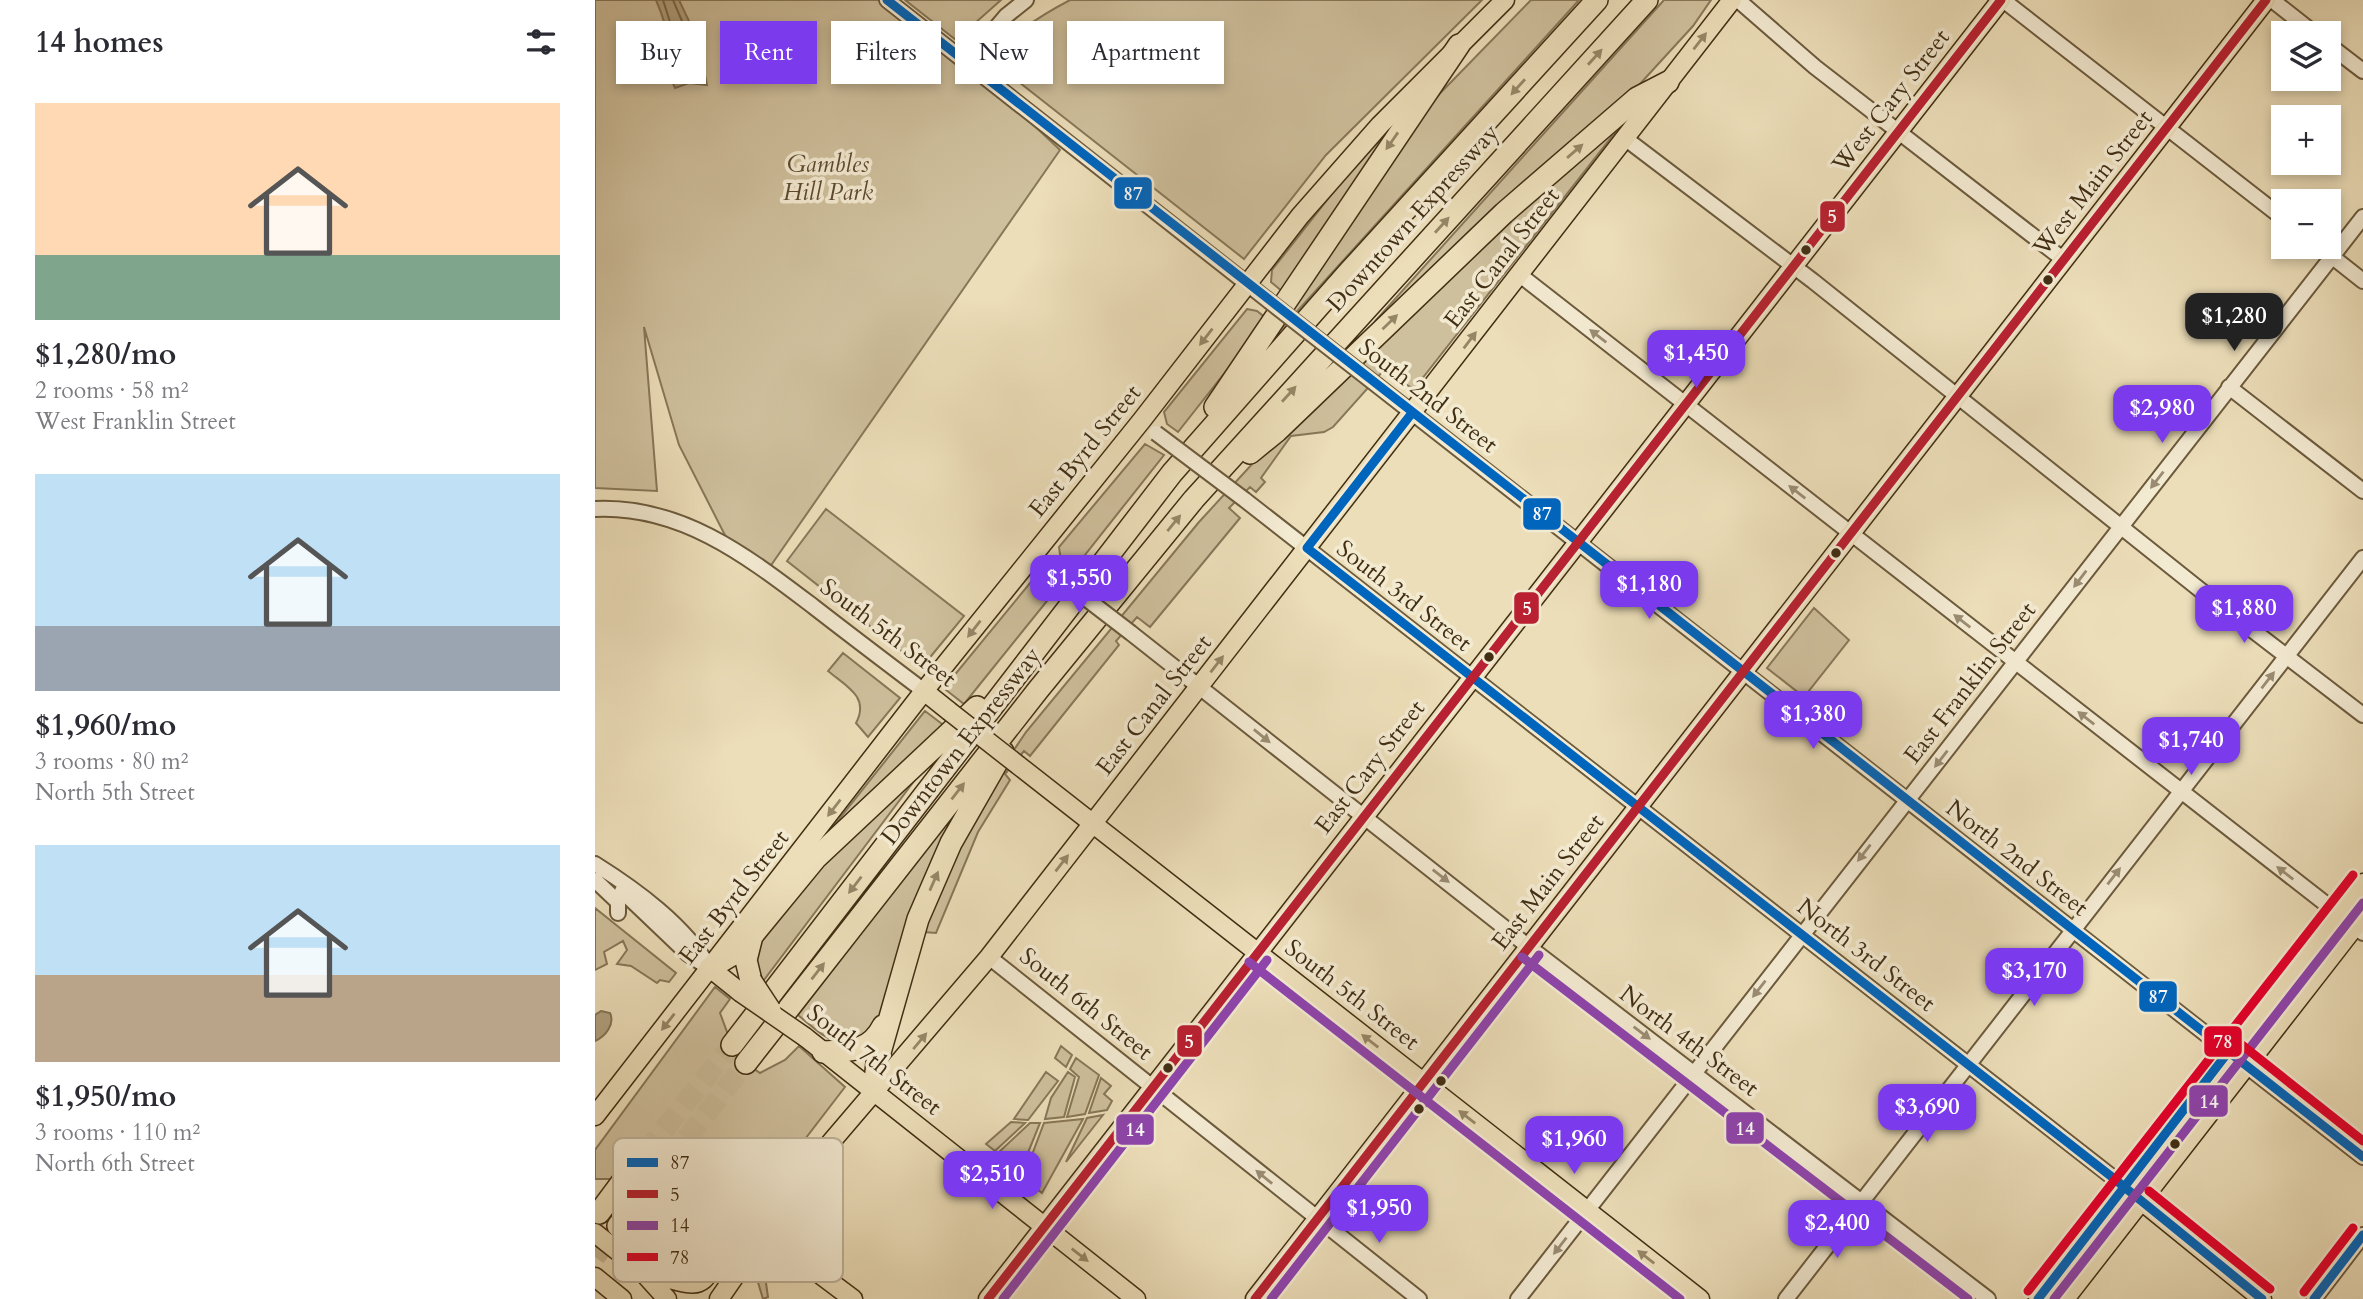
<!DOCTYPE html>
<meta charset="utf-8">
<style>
body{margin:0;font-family:Cardo,serif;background:#f7f7f7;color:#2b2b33;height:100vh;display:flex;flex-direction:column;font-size:26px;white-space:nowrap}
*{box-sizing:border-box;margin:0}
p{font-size:23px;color:#7c7c81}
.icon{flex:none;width:38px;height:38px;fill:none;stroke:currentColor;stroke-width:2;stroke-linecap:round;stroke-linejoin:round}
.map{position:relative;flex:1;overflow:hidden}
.sheet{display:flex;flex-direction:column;background:#fff;width:595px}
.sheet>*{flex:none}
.banner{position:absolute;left:21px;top:21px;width:665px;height:63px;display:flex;gap:14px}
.fabs{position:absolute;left:1676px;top:21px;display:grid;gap:14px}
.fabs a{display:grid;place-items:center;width:70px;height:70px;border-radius:0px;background:#fff;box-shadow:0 4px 10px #0003;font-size:35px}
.price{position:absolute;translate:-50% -60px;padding:0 16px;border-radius:14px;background:#7c3aed;color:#fff;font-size:23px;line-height:46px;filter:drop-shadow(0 2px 4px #0008)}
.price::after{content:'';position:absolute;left:50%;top:42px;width:21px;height:16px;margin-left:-10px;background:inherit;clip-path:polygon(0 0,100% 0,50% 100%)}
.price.current{background:#222;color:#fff}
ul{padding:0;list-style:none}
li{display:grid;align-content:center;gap:14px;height:371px;padding:0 35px}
li span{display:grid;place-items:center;height:217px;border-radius:0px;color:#555}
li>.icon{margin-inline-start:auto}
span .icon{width:126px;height:126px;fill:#fffc;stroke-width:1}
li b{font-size:30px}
h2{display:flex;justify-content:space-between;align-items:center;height:84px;padding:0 35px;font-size:30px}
.chip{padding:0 24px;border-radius:0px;background:#fff;box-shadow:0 4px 10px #0003;font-size:24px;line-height:63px}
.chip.current{background:#7c3aed;color:#fff}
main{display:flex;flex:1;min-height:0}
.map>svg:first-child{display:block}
.green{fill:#cfc09d;stroke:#887758;stroke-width:2}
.water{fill:#b2a281;stroke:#857455;stroke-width:2}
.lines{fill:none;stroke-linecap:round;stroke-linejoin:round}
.shore{stroke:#7a684a;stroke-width:2}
.highway-tunnel{stroke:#cabb98;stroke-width:21;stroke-dasharray:21 10;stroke-linecap:butt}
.minor-casing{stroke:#6c5a3c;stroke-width:18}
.major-casing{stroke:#412e13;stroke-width:21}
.highway-casing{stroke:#412e13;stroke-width:24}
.minor{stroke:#f3ead2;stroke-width:14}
.major{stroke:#ecdeb9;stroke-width:18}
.highway{stroke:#ecdeb9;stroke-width:21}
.minor-bridge-casing{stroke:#6c5a3c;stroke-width:18;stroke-linecap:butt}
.major-bridge-casing{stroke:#412e13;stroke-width:21;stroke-linecap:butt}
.highway-bridge-casing{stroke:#412e13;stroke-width:24;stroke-linecap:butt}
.minor-bridge{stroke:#f3ead2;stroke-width:14}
.major-bridge{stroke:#ecdeb9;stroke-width:18}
.highway-bridge{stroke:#ecdeb9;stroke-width:21}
.bus-1-casing{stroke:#f3ead2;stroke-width:14}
.bus-2-casing{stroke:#f3ead2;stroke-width:14}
.bus-3-casing{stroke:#f3ead2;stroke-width:14}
.bus-4-casing{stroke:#f3ead2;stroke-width:14}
.bus-1{stroke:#0065bd;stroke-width:9}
.bus-2{stroke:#b92031;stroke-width:9}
.bus-3{stroke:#8e44ad;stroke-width:9}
.bus-4{stroke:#e4002b;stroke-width:9}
.oneway{fill:#968666}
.oneway2{fill:#9a8c72}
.bus-dot{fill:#412e13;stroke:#f3ead2;stroke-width:2.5}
.labels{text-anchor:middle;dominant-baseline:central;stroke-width:7;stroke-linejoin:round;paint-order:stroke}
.street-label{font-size:24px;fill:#412e13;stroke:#f3ead2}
.park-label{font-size:24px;font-style:italic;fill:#5d4b2f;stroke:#f3ead2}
.key{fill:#f3ead2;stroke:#beb299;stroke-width:2}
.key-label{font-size:19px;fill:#412e13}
.line-badge{stroke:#f3ead2;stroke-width:2.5}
.badge-label{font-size:19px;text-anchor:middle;font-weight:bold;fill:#fff}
</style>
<main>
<section class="sheet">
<h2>14 homes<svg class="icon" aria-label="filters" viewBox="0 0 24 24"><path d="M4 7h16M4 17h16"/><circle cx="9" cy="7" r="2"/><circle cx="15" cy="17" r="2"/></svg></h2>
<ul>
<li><span style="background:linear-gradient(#ffd9b3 70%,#7fa58c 0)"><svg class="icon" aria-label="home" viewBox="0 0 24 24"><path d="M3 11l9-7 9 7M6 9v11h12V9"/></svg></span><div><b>$1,280/mo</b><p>2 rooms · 58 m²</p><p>West Franklin Street</p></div></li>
<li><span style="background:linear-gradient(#bfe0f5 70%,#9aa5b1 0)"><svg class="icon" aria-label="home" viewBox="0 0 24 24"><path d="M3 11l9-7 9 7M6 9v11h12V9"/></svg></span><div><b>$1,960/mo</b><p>3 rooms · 80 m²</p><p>North 5th Street</p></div></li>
<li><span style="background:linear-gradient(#bfe0f5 60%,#b9a48a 0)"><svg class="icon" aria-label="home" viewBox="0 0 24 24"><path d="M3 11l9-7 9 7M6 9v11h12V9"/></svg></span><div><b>$1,950/mo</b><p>3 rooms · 110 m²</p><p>North 6th Street</p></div></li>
</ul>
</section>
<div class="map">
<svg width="1768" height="1299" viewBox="0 0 1768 1299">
<rect width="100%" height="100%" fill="#ecdeb9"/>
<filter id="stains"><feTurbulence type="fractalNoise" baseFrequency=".00286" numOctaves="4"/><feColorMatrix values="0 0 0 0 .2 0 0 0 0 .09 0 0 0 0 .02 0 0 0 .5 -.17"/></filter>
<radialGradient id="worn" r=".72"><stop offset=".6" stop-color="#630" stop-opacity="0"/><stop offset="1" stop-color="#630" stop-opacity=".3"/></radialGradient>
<path class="green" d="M0,0H292L372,62L465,150L172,571L135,545L84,445L49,327L62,491L0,488Z
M310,0H406L361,40Z
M475,0H887L731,155L649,259L401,64C400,41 456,10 475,0Z
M936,0H984L658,360L825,114Z
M1069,0H1116L1098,26L1033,97L786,321L781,320Z
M1036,112L819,389L788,371L738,427L729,432L696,436L666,478L670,482L661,492L655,487L634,508L645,518L555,627L542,617L521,641L524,645L435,756L429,751L410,774L415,780L383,832L341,933L329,932L349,874L390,793L431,732L604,522L659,462L920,212Z
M798,126L688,292L676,282L677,270L751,176Z
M652,309L662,311L672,319L583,432L572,424L569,412Z
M550,444L569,455L478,570L466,561L464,547Z
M231,509L369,616L332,661L313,656L192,561Z
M440,577L446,578L460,591L369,704L351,690L353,683Z
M1219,608L1254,640L1209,697L1172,668Z
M248,653L305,698L273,737L261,723C275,697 251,686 233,671Z
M330,711L351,727L218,852Z
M332,764L166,984L159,967L163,946L222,866Z
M387,776L278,1034C234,1045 237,1043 203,1015Z
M0,908L81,973L74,982L65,980L62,983L36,966L22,964L32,950L28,941L9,952L12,964L0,970Z
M120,987L135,999L125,1013L141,1056L165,1073L190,1060L204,1046L250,1087L108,1272L89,1275L51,1247L62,1232L65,1197L43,1179H0V1150Z
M466,1046L477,1055L471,1067L460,1058Z
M481,1058L504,1075L490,1114L472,1117L484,1077L475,1069Z
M451,1072L463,1081L433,1120L419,1119Z
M473,1072L480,1077L469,1117L450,1119L456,1098Z
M506,1078L516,1086L509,1094L517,1101L512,1110L494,1113Z
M508,1115L471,1162L492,1118Z
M488,1119L447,1193L429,1179L435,1172L432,1168L449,1123Z
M416,1122L430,1123L400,1151L391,1144Z
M435,1123H445L428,1165L424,1163L421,1167L403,1153Z
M173,1265L175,1272L171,1283L173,1297L168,1299L162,1279Z"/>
<path class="water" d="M61,0H84L103,40L112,85L94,83L80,88C72,74 77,59 74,43C72,28 67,14 61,0Z
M6,1011L15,1013C20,1024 11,1036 0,1041V1015Z"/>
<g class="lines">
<path class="shore" d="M68,0L82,44L83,76L100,77L102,73L96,42L78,0
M102,1192L109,1194L113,1207L131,1211L126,1227L115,1224L101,1227L93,1212Z"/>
<path class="highway-tunnel" d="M30,1178L137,1045
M53,1188L151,1063
M0,1257L22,1228"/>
<defs>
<path id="minor" d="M292,0L674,301
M1143,0L1220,67L1469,260
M1408,0L1689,219
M1677,0L1719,33
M1734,45L1768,71
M372,62L411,16L431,0
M1031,139L1218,281L1604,589L1768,715
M1725,247L1768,281
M925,275L1768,933
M783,386L1768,1157
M1634,387L1768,491
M650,500L1530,1187
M0,509C87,505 153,557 219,607C255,635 292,663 329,691
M536,633L934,947L1393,1299
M0,864C43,891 89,925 115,968
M0,880L23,902V913
M27,891L93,954L111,966
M394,957L824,1299
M923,1299L1768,217
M1191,1299L1768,558
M1719,1299L1768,1235"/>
<path id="major" d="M329,691L354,711
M423,765L1105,1299
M115,968L145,992
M210,1037L541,1299
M0,1116L329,691L547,420L705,216L785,125L910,0
M1538,1194L1667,1299
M0,1233L44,1268L72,1299
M170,1233L258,1299
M44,1268C127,1299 95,1281 146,1237L170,1233
M0,1277L27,1299
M124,1299L219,1162L394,957L1137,0
M393,1299L1406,0
M660,1299L1671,0
M1443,1299L1768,883
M1470,1299L1768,916"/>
<path id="highway" d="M620,407L864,45
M655,453L682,431L909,213L1042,98L1073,82
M115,968L137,955L157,936L221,858L382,707
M156,981L151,960L157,936
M137,1045L577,473L753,273L1002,0
M228,1052C254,1051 275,1052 288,1026
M151,1063L443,690L599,499L1052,0
M279,1090L282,1063L323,919L356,843L408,752
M4,1213L30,1178
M23,1226L53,1188"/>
</defs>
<use href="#minor" class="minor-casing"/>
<use href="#major" class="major-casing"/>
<use href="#highway" class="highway-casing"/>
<use href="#minor" class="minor"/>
<use href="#major" class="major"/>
<use href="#highway" class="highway"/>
<defs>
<path id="minor-bridge" d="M674,301L783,386
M561,433L650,500
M454,570L536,633"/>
<path id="major-bridge" d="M354,711L423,765
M145,992L210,1037"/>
<path id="highway-bridge" d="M156,981L175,1010"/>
</defs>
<use href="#minor-bridge" class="minor-bridge-casing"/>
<use href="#major-bridge" class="major-bridge-casing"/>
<use href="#highway-bridge" class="highway-bridge-casing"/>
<use href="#minor-bridge" class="minor-bridge"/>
<use href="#major-bridge" class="major-bridge"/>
<use href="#highway-bridge" class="highway-bridge"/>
<defs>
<path id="bus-1" d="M292,0L1768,1157
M712,548L1517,1177L1667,1299
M712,548L817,413
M1443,1299L1634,1051
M1719,1299L1768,1235"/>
<path id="bus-2" d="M393,1299L1406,0
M660,1299L1671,0"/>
<path id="bus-3" d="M927,957L1373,1299
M654,962L1085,1299
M408,1299L672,960
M676,1299L944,955
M1459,1299L1768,903"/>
<path id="bus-4" d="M1642,1041L1768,1141
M1554,1191L1675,1289
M1433,1291L1758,875
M1709,1292L1758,1228"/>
</defs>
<use href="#bus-1" class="bus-1-casing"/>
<use href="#bus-2" class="bus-2-casing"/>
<use href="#bus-3" class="bus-3-casing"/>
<use href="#bus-4" class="bus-4-casing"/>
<use href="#bus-1" class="bus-1"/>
<use href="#bus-2" class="bus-2"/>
<use href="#bus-3" class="bus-3"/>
<use href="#bus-4" class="bus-4"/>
</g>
<defs><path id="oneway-solid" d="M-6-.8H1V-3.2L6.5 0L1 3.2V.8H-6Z" transform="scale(1.75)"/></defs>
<g class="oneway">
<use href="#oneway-solid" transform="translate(1105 41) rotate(-52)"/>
<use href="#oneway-solid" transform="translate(1000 57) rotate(-48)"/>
<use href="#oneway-solid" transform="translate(923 87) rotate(132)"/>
<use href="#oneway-solid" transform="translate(797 141) rotate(125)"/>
<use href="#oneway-solid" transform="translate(980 151) rotate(-41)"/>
<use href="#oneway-solid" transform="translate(847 225) rotate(-48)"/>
<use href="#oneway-solid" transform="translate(795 322) rotate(-44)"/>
<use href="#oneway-solid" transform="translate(611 337) rotate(128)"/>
<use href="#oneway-solid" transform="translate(875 340) rotate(-53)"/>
<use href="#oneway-solid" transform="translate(694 394) rotate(-48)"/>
<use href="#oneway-solid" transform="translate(579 523) rotate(-51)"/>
<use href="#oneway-solid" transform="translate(379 629) rotate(128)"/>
<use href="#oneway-solid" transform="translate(622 664) rotate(-52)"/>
<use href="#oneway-solid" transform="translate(363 791) rotate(-52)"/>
<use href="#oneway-solid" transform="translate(239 808) rotate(128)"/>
<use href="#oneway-solid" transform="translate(467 863) rotate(-52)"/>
<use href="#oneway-solid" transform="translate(339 881) rotate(-66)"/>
<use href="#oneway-solid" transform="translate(260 885) rotate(128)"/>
<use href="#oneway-solid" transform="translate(223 971) rotate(-52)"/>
<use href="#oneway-solid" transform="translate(73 1022) rotate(128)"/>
<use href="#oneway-solid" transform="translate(325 1041) rotate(-50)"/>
<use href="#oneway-solid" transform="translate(775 1041) rotate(-142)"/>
<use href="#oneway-solid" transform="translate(872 1117) rotate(-142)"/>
<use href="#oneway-solid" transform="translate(485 1255) rotate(38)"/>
<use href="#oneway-solid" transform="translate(1051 1257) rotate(-142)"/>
</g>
<g class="oneway2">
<use href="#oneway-solid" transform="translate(1003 336) rotate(-142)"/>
<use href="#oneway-solid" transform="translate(1562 480) rotate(128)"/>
<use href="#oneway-solid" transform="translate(1202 492) rotate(-142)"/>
<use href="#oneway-solid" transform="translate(1485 579) rotate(127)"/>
<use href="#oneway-solid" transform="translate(1367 621) rotate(-142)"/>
<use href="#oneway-solid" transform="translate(1673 680) rotate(-52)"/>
<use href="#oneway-solid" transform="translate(1491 718) rotate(-142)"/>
<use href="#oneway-solid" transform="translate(667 736) rotate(39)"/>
<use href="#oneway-solid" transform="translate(1346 759) rotate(128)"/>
<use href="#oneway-solid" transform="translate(1269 853) rotate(128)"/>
<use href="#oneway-solid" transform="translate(1690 873) rotate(-142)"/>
<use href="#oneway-solid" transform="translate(846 876) rotate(38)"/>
<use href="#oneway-solid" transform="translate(1519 876) rotate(-52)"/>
<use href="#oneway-solid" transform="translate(1164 989) rotate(128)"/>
<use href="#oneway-solid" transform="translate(1047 1033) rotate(37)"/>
<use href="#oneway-solid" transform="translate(669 1177) rotate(-141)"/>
<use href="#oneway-solid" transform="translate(965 1246) rotate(128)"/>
</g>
<g class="bus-dot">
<circle cx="1211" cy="250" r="6"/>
<circle cx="1453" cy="280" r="6"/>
<circle cx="1241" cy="553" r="6"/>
<circle cx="894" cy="657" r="6"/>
<circle cx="573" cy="1068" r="6"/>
<circle cx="846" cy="1081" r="6"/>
<circle cx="824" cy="1109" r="6"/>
<circle cx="1580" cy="1144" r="6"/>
</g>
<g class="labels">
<g class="street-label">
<text transform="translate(1296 101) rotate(-52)">West Cary Street</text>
<text transform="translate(1498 183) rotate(-52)">West Main Street</text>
<text transform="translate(818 218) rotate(-48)">Downtown Expressway</text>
<text transform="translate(907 258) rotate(-52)">East Canal Street</text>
<text transform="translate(833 396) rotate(38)">South 2nd Street</text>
<text transform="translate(490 451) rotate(-51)">East Byrd Street</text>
<text transform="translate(809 596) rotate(38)">South 3rd Street</text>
<text transform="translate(293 633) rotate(37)">South 5th Street</text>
<text transform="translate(1375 683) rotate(-52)">East Franklin Street</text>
<text transform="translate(559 705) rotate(-52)">East Canal Street</text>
<text transform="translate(366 746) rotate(-52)">Downtown Expressway</text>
<text transform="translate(775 767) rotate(-52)">East Cary Street</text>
<text transform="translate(1422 858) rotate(38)">North 2nd Street</text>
<text transform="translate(953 882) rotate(-52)">East Main Street</text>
<text transform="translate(139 897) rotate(-52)">East Byrd Street</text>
<text transform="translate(1271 955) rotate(38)">North 3rd Street</text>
<text transform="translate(757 995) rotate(38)">South 5th Street</text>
<text transform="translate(491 1004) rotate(39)">South 6th Street</text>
<text transform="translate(1094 1041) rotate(37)">North 4th Street</text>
<text transform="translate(279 1060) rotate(38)">South 7th Street</text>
</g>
<g class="park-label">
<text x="233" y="164">Gambles<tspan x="233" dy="28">Hill Park</tspan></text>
</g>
</g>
<rect x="18" y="1138" width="230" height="144" rx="10" class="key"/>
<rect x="32" y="1158" width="31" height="9" fill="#0065bd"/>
<rect x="32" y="1190" width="31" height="8" fill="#b92031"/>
<rect x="32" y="1221" width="31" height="9" fill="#8e44ad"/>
<rect x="32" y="1253" width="31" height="8" fill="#e4002b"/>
<g class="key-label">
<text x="75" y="1169">87</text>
<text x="75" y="1201">5</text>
<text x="75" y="1232">14</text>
<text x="75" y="1264">78</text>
</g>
<g class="line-badge">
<rect x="518" y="176" width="40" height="34" rx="7" fill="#0065bd"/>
<rect x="1224" y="200" width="27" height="33" rx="7" fill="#b92031"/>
<rect x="927" y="497" width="40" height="34" rx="7" fill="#0065bd"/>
<rect x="918" y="591" width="27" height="34" rx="7" fill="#b92031"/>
<rect x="1543" y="980" width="40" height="33" rx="7" fill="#0065bd"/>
<rect x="581" y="1024" width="27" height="34" rx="7" fill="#b92031"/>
<rect x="1608" y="1025" width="40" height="33" rx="7" fill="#e4002b"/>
<rect x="1593" y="1084" width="41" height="34" rx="7" fill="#8e44ad"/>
<rect x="1130" y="1111" width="40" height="34" rx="7" fill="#8e44ad"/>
<rect x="520" y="1113" width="40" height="33" rx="7" fill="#8e44ad"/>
</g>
<g class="badge-label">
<text x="538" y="200">87</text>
<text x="1237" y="223">5</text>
<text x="947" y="520">87</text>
<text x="932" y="615">5</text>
<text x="1563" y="1003">87</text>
<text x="594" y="1048">5</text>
<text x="1628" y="1048">78</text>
<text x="1614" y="1108">14</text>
<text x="1150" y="1135">14</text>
<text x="540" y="1136">14</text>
</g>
<rect width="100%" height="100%" filter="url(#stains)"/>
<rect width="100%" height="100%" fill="url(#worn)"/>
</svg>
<div class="fabs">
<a><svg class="icon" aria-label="layers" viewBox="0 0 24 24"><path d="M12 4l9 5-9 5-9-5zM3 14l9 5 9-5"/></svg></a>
<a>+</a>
<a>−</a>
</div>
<b class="price current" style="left:1639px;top:353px">$1,280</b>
<b class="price" style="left:1101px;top:390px">$1,450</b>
<b class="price" style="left:1567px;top:445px">$2,980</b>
<b class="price" style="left:484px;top:615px">$1,550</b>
<b class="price" style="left:1054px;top:621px">$1,180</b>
<b class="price" style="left:1649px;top:645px">$1,880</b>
<b class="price" style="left:1218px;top:751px">$1,380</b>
<b class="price" style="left:1596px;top:777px">$1,740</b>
<b class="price" style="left:1439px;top:1008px">$3,170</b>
<b class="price" style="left:1332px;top:1144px">$3,690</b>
<b class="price" style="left:979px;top:1176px">$1,960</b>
<b class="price" style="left:397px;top:1211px">$2,510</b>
<b class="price" style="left:784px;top:1245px">$1,950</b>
<b class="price" style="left:1242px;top:1260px">$2,400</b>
<div class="banner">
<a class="chip">Buy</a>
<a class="chip current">Rent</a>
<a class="chip">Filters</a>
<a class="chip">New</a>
<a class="chip">Apartment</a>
</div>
</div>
</main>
